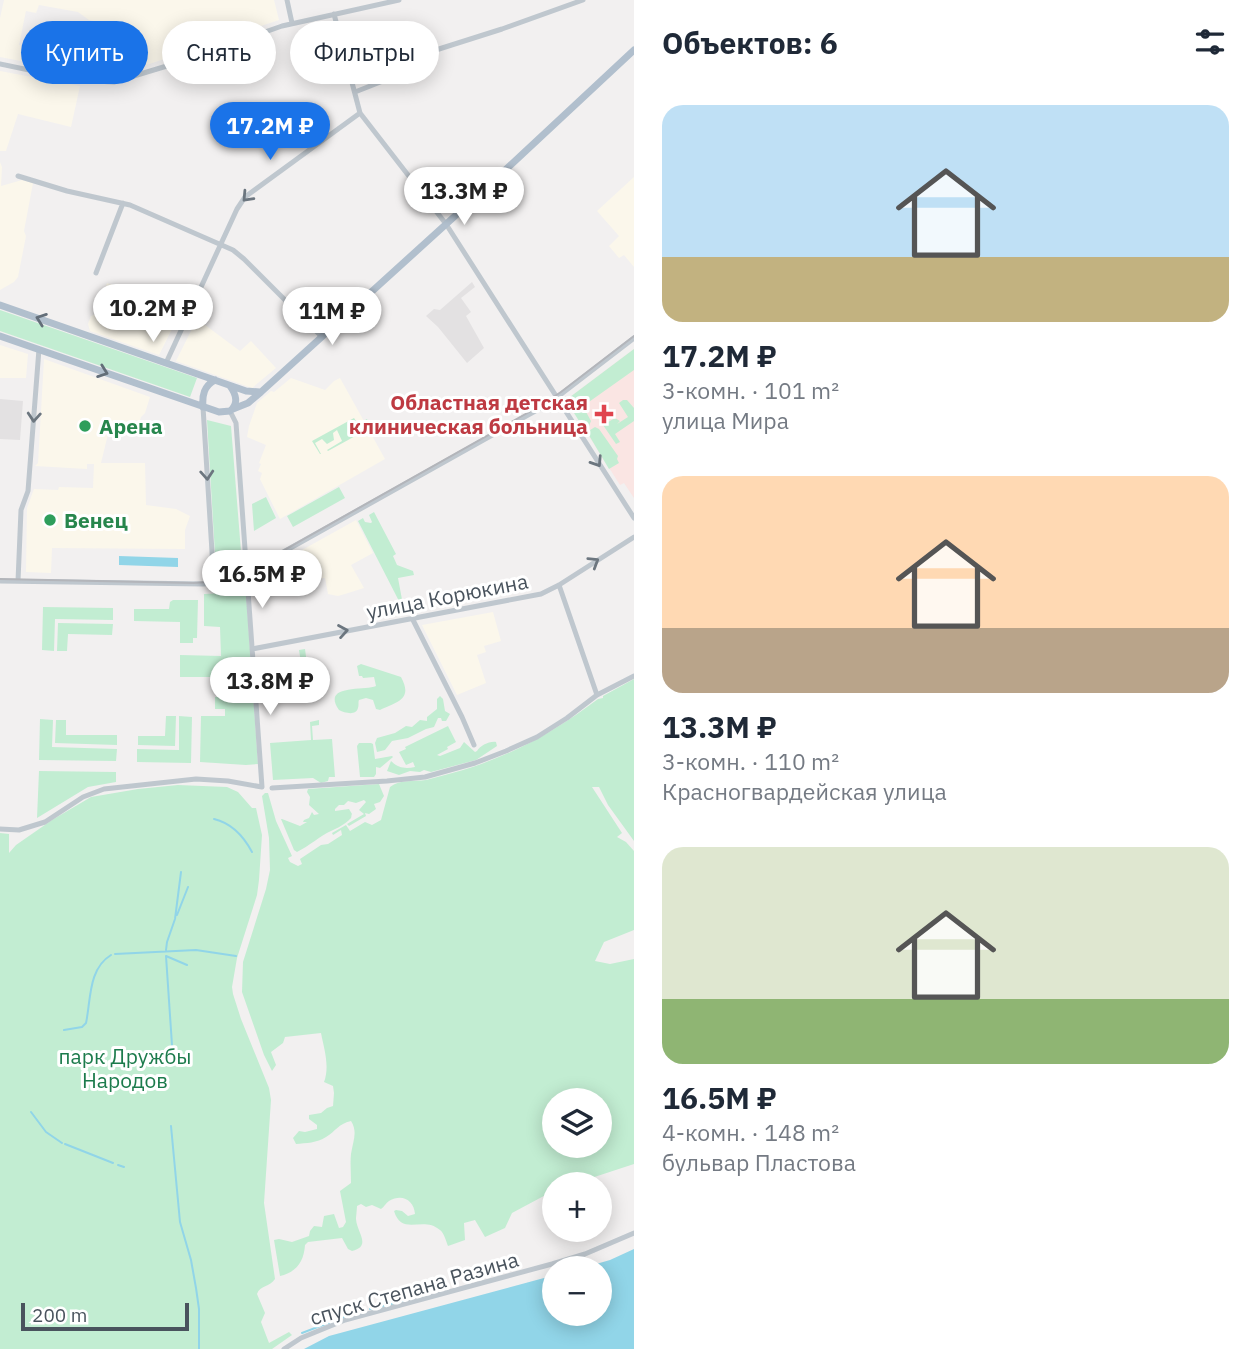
<!DOCTYPE html>
<html lang="ru">
<meta charset="utf-8">
<style>
body{margin:0;font-family:"IBM Plex Sans",sans-serif;background:#f2f2f3;color:#1f2937;height:100vh;display:flex;flex-direction:column;font-size:26px;white-space:nowrap}
*{box-sizing:border-box;margin:0}
p{font-size:23px;color:#747a83}
.icon{flex:none;width:38px;height:38px;fill:none;stroke:currentColor;stroke-width:2;stroke-linecap:round;stroke-linejoin:round}
.map{position:relative;flex:1;overflow:hidden}
.panel{display:flex;flex-direction:column;background:#fff;width:623px}
.panel>*{flex:none}
.banner{position:absolute;left:21px;top:21px;width:508px;height:63px;display:flex;gap:14px}
.fabs{position:absolute;left:542px;top:1088px;display:grid;gap:14px}
.fabs a{display:grid;place-items:center;width:70px;height:70px;border-radius:50%;background:#fff;box-shadow:0 4px 18px #0003;font-size:35px}
.scale{position:absolute;left:21px;bottom:18px;width:168px;box-sizing:border-box;padding-left:7px;border:4px solid #49535d;border-top:0;font-size:19px;line-height:24px;white-space:nowrap;color:#49535d;-webkit-text-stroke:5px #fff;paint-order:stroke}
.price{position:absolute;translate:-50% -60px;padding:0 16px;border-radius:24px;background:#fff;color:#222;font-size:23px;line-height:46px;filter:drop-shadow(0 2px 4px #0008)}
.price::after{content:'';position:absolute;left:50%;top:42px;width:21px;height:16px;margin-left:-10px;background:inherit;clip-path:polygon(0 0,100% 0,50% 100%)}
.price.on{background:#1a73e8;color:#fff}
ul{padding:0;list-style:none}
li{display:grid;align-content:center;gap:14px;height:371px;padding:0 28px}
li span{display:grid;place-items:center;height:217px;border-radius:21px;color:#555}
li>.icon{margin-inline-start:auto}
span .icon{width:126px;height:126px;fill:#fffc;stroke-width:1}
li b{font-size:30px}
h2{display:flex;justify-content:space-between;align-items:center;height:84px;padding:0 28px;font-size:30px}
.pill{padding:0 24px;border-radius:32px;background:#fff;box-shadow:0 4px 18px #0003;font-size:24px;line-height:63px}
.pill.on{background:#1a73e8;color:#fff}
main{display:flex;flex:1;min-height:0}
.map>svg:first-child{display:block}
.commercial{fill:#fbf7eb;fill-rule:evenodd}
.education{fill:#e3e1e2}
.medical{fill:#fae5e3}
.green{fill:#c2edd2;fill-rule:evenodd}
.water{fill:#91d5e8}
.lines{fill:none;stroke-linecap:round;stroke-linejoin:round}
.stream{stroke:#91d5e8;stroke-width:2}
.minor{stroke:#bfc7ce;stroke-width:5}
.major{stroke:#b1bfcd;stroke-width:7}
.tram{stroke:#b3b5ba;stroke-width:2}
.oneway{stroke:#6c767f}
.oneway2{stroke:#636e79}
.health-dot{fill:#e0444e;stroke:#fff;stroke-width:2.5}
.leisure-dot{fill:#2e9e5b;stroke:#fff;stroke-width:2.5}
.labels{text-anchor:middle;dominant-baseline:central;stroke-width:6;stroke-linejoin:round;paint-order:stroke}
.health-label{font-size:21px;font-weight:bold;fill:#be3a42;stroke:#fff;text-anchor:end}
.leisure-label{font-size:21px;font-weight:bold;fill:#27864d;stroke:#fff;text-anchor:start}
.street-label{font-size:21px;fill:#49535d;stroke:#fff}
.park-label{font-size:21px;fill:#1c7b4c;stroke:#fff}
</style>
<main>
<div class="map">
<svg width="634" height="1349" viewBox="0 0 634 1349">
<rect width="100%" height="100%" fill="#f2f0f0"/>
<path class="commercial" d="M4,0H274L279,20L255,28L253,30L234,36H232L108,78L0,57V18ZM39,5L78,12L89,20L94,21L92,44H89L88,57L75,55L76,48L46,43L45,47L39,46L38,48L19,45L26,11L36,13Z
M0,71L80,86L71,127L18,114L6,151H0Z
M0,162L2,167L1,186L22,180L33,183L24,231L26,236L18,277L14,282L0,290Z
M634,177V267L624,255L619,258L609,246L619,236L597,211Z
M107,283L182,309L159,355L90,331L88,324L91,316L96,314Z
M197,319L240,351L251,341L276,368L252,388L176,361Z
M0,345L28,354L26,378H0Z
M44,359L150,397L145,413L141,417L135,435H131L109,430L101,463H145L146,505L176,509L190,516L185,530V549L52,548L51,573L26,572L27,508L34,489L58,490L59,487L93,488L94,464H87V469L35,466L38,463Z
M291,378L325,390L334,381L340,378L385,459L280,519L260,479L262,473L258,471L261,464L259,463L266,445L247,437L249,426L257,403L271,391L274,392Z
M356,520L373,553L351,565L364,588L345,594L338,596L328,594L325,578L309,580L306,560L302,550Z
M493,612L501,641L484,646L486,652L477,655L486,683L457,695L422,625Z"/>
<path class="education" d="M472,282L475,287L461,298L471,312L466,316L484,348L467,363L438,327L426,316L434,309L440,310Z
M0,399L23,401L20,440L0,439Z"/>
<path class="medical" d="M634,349V498L624,483L620,485L566,400Z"/>
<path class="green" d="M0,310L197,378L190,397L0,331Z
M634,349V370L586,404L585,410L591,421L589,426L584,429L566,400Z
M623,400H627L634,408V421L615,434L620,442L616,444L603,425L615,418L620,421L617,424L628,417L619,403Z
M354,418L358,424L367,419L370,428L328,451L327,450L342,441L337,430L333,433L334,440L327,444L322,439L315,443L321,454H320L312,441Z
M207,420L231,426L242,564L216,571Z
M595,427L599,429L618,456L617,459L619,463L609,469L587,432Z
M339,487L345,498L293,527L287,516Z
M266,497L276,518L254,531L252,504Z
M374,512L396,554L393,556L397,565L413,571L414,575L398,578L403,605H401L358,521L363,518L365,522L371,523L372,522L369,515Z
M246,592L258,764L246,765L200,762L201,716H225V709H215V697H222V689H214L213,677H180V655L221,656L220,627L204,626V594Z
M173,600H198L197,638H193V643H180V622L134,621V609H169L170,602Z
M43,607L113,608V620L55,619L54,651L42,650Z
M58,623L113,624L112,635L68,634L67,651H57Z
M305,649L308,672L298,673V677L294,683L285,684L284,679L268,680V686H266L265,676L278,674L277,668L291,665L292,671L302,669L299,650Z
M361,664L401,677C413,699 398,702 380,710L376,709L373,700L366,698L359,700C358,702 359,705 358,708C356,716 345,713 339,710C321,684 364,691 376,686L374,677L363,678L362,676H359L357,666Z
M634,679V841L608,805L599,787H592L622,833L617,837L626,842L634,851V930L604,942L595,961L610,964L634,959V1164L570,1185H555V1190L512,1213L505,1228L485,1237L475,1220L464,1223L465,1240L448,1246C446,1241 444,1233 440,1230C423,1215 402,1237 394,1211L396,1210L402,1211L408,1216L415,1214C414,1200 402,1193 389,1201C386,1203 384,1207 381,1209L372,1205L366,1207L361,1204L357,1206C357,1208 356,1218 356,1219C357,1233 372,1246 352,1251L348,1249L342,1238L308,1242L305,1245C304,1261 297,1272 280,1276L274,1240L279,1239L292,1242L309,1236L310,1231L314,1226L322,1227L324,1216L334,1214L339,1228L343,1227L346,1222L340,1191L351,1183C351,1173 350,1163 351,1154C353,1141 358,1132 351,1121C338,1124 336,1131 326,1137C317,1143 306,1143 296,1144L293,1138L299,1131L305,1132L317,1129V1125L309,1119V1115L321,1113L327,1108L333,1106L334,1093L333,1086L324,1082C330,1066 324,1049 321,1033L285,1037L283,1043L271,1052L276,1065L272,1071L264,1055L242,992L243,962L266,889L270,870L269,838L262,796L265,793H268L276,821L292,856L288,858L290,862L298,866L302,864L300,859L321,845L328,844L342,835L341,830L333,835L332,833L346,825L350,831L365,822L372,825L381,820L390,787C400,779 414,782 426,780C439,777 451,773 463,770C513,755 557,730 598,699L603,698V696ZM555,1101H600V1146H555Z
M440,696L443,699L445,711L450,714L446,721H442L441,718H438L434,727L426,729L408,738L392,741L385,750L377,752L375,743L377,738L395,733L406,726L412,727L420,720L427,721V717L437,709V699Z
M166,716H176L175,746L138,745V736H165Z
M179,716L192,717L191,763L137,762V749L179,750Z
M40,719L53,720L52,747L117,749L116,761L39,760Z
M56,720H66V735H117V745L55,743Z
M319,720V725L312,726L313,740L332,739L335,777H329L328,781L321,783L313,778L273,780L270,743L311,740L310,722Z
M448,726L456,742L447,747L448,749L437,755L440,756L460,748L464,742L475,752L477,751C480,746 489,741 496,742L497,746L476,760L431,772L424,770L420,772L410,771L399,775L387,771L391,761C398,768 405,769 415,767L413,762L406,765L399,752L406,749L405,747Z
M359,743H371L373,744L375,759L392,756L393,757L380,768L376,767V774L374,777H360L357,746Z
M39,771L116,772V782L88,787L37,818Z
M379,784L384,796L380,802L374,804L376,809L369,814L365,813L366,816L349,826L347,824L364,814L359,810L366,802L364,800L356,803L348,801L344,805H339L335,809V811L349,809L352,814C351,815 352,818 350,819C347,823 336,829 331,831C320,836 309,846 297,852L294,850L281,819H282L300,826L307,822H303L304,820L309,818L312,812L314,815L319,814L309,805L310,797L307,792L308,789Z
M178,785L227,787L238,792L252,808H256L262,835L259,880L257,895L237,958L232,987L233,994L241,1019L269,1088L271,1100L264,1203L275,1279C270,1287 260,1285 257,1294L265,1313L261,1322L269,1343L289,1332L292,1335L272,1349H0V833L9,834V853L16,845L52,820L91,797L138,789Z"/>
<path class="water" d="M119,556L178,558V567L119,565Z
M634,1249V1349H304L329,1336L555,1275V1314H600V1269H579L610,1260Z"/>
<g class="lines">
<path class="stream" d="M214,819C231,823 244,837 252,852
M177,915L188,887
M166,950L167,942L175,919L181,872
M115,954L196,950L236,956
M64,1030L82,1027L86,1023C91,1000 88,969 111,955
M172,1045L166,956L187,965
M31,1112L46,1132L62,1143
M171,1126L180,1222L191,1260L196,1288L199,1309V1349
M65,1144L113,1163
M118,1165L124,1167
M370,1309L404,1301
M302,1333L344,1317"/>
<path class="minor" d="M287,0L292,23
M334,14L360,113L446,224L634,518
M0,64L77,80L114,82L180,62L282,26L399,0
M355,92L393,77L402,76L410,74L422,60L439,49L502,29L583,0
M18,176L67,191L130,205L233,250L244,259L322,337
M96,273L123,203
M166,363L237,209L245,197L360,113
M203,407L214,584
M0,581L203,584L220,583L237,578L537,410L556,398L634,338
M18,581L21,510L28,491L39,349
M559,585L597,695
M412,618L462,717L474,745
M252,649L541,594L559,585L634,537
M272,788L387,781L425,777L475,763L506,751L537,737L567,718L597,695L634,676
M0,829L19,830L45,822L83,797L104,789L196,779L228,781L262,787L236,423L230,411
M284,1349L301,1338L345,1320L552,1264L585,1254L634,1233"/>
<path class="major" d="M0,305L246,391L260,392
M0,336L219,412L230,411C239,404 236,394 230,386
M203,407C202,395 204,386 215,380
M233,409L248,403L261,392L487,187L634,50"/>
<path class="tram" d="M0,579L193,583C213,582 229,580 247,571L538,407L561,392L634,336"/>
</g>
<defs><path id="oneway-chevron" d="M-2-3.5L2.5 0L-2 3.5" fill="none" stroke-width="1.6" stroke-linecap="round" stroke-linejoin="round" transform="scale(1.75)"/></defs>
<g class="oneway">
<use href="#oneway-chevron" transform="translate(247 197) rotate(133)"/>
<use href="#oneway-chevron" transform="translate(34 417) rotate(94)"/>
<use href="#oneway-chevron" transform="translate(597 462) rotate(57)"/>
<use href="#oneway-chevron" transform="translate(207 475) rotate(86)"/>
<use href="#oneway-chevron" transform="translate(594 562) rotate(-32)"/>
<use href="#oneway-chevron" transform="translate(343 631) rotate(-10)"/>
</g>
<g class="oneway2">
<use href="#oneway-chevron" transform="translate(41 319) rotate(-160)"/>
<use href="#oneway-chevron" transform="translate(103 372) rotate(20)"/>
</g>
<path class="health-dot" d="M600.5 403.5h7v7h7v7h-7v7h-7v-7h-7v-7h7z"/>
<g class="leisure-dot">
<circle cx="85" cy="426" r="7"/>
<circle cx="50" cy="520" r="7"/>
</g>
<g class="labels">
<g class="health-label">
<text x="588" y="402">Областная детская<tspan x="588" dy="24">клиническая больница</tspan></text>
</g>
<g class="leisure-label">
<text x="99" y="426">Арена</text>
<text x="64" y="520">Венец</text>
</g>
<g class="street-label">
<text transform="translate(447 596) rotate(-11)">улица Корюкина</text>
<text transform="translate(414 1288) rotate(-16)">спуск Степана Разина</text>
</g>
<g class="park-label">
<text x="125" y="1056">парк Дружбы<tspan x="125" dy="24">Народов</tspan></text>
</g>
</g>
</svg>
<div class="fabs">
<a><svg class="icon" aria-label="layers" viewBox="0 0 24 24"><path d="M12 4l9 5-9 5-9-5zM3 14l9 5 9-5"/></svg></a>
<a>+</a>
<a>−</a>
</div>
<div class="scale">200 m</div>
<b class="price on" style="left:270px;top:162px">17.2M ₽</b>
<b class="price" style="left:464px;top:227px">13.3M ₽</b>
<b class="price" style="left:153px;top:344px">10.2M ₽</b>
<b class="price" style="left:332px;top:347px">11M ₽</b>
<b class="price" style="left:262px;top:610px">16.5M ₽</b>
<b class="price" style="left:270px;top:717px">13.8M ₽</b>
<div class="banner">
<a class="pill on">Купить</a>
<a class="pill">Снять</a>
<a class="pill">Фильтры</a>
</div>
</div>
<section class="panel">
<h2>Объектов: 6<svg class="icon" aria-label="filters" viewBox="0 0 24 24"><path d="M4 7h16M4 17h16"/><circle cx="9" cy="7" r="2"/><circle cx="15" cy="17" r="2"/></svg></h2>
<ul>
<li><span style="background:linear-gradient(#bfe0f5 70%,#c2b280 0)"><svg class="icon" aria-label="home" viewBox="0 0 24 24"><path d="M3 11l9-7 9 7M6 9v11h12V9"/></svg></span><div><b>17.2M ₽</b><p>3-комн. · 101 m²</p><p>улица Мира</p></div></li>
<li><span style="background:linear-gradient(#ffd9b3 70%,#b9a48a 0)"><svg class="icon" aria-label="home" viewBox="0 0 24 24"><path d="M3 11l9-7 9 7M6 9v11h12V9"/></svg></span><div><b>13.3M ₽</b><p>3-комн. · 110 m²</p><p>Красногвардейская улица</p></div></li>
<li><span style="background:linear-gradient(#dfe7d0 70%,#8fb573 0)"><svg class="icon" aria-label="home" viewBox="0 0 24 24"><path d="M3 11l9-7 9 7M6 9v11h12V9"/></svg></span><div><b>16.5M ₽</b><p>4-комн. · 148 m²</p><p>бульвар Пластова</p></div></li>
</ul>
</section>
</main>
